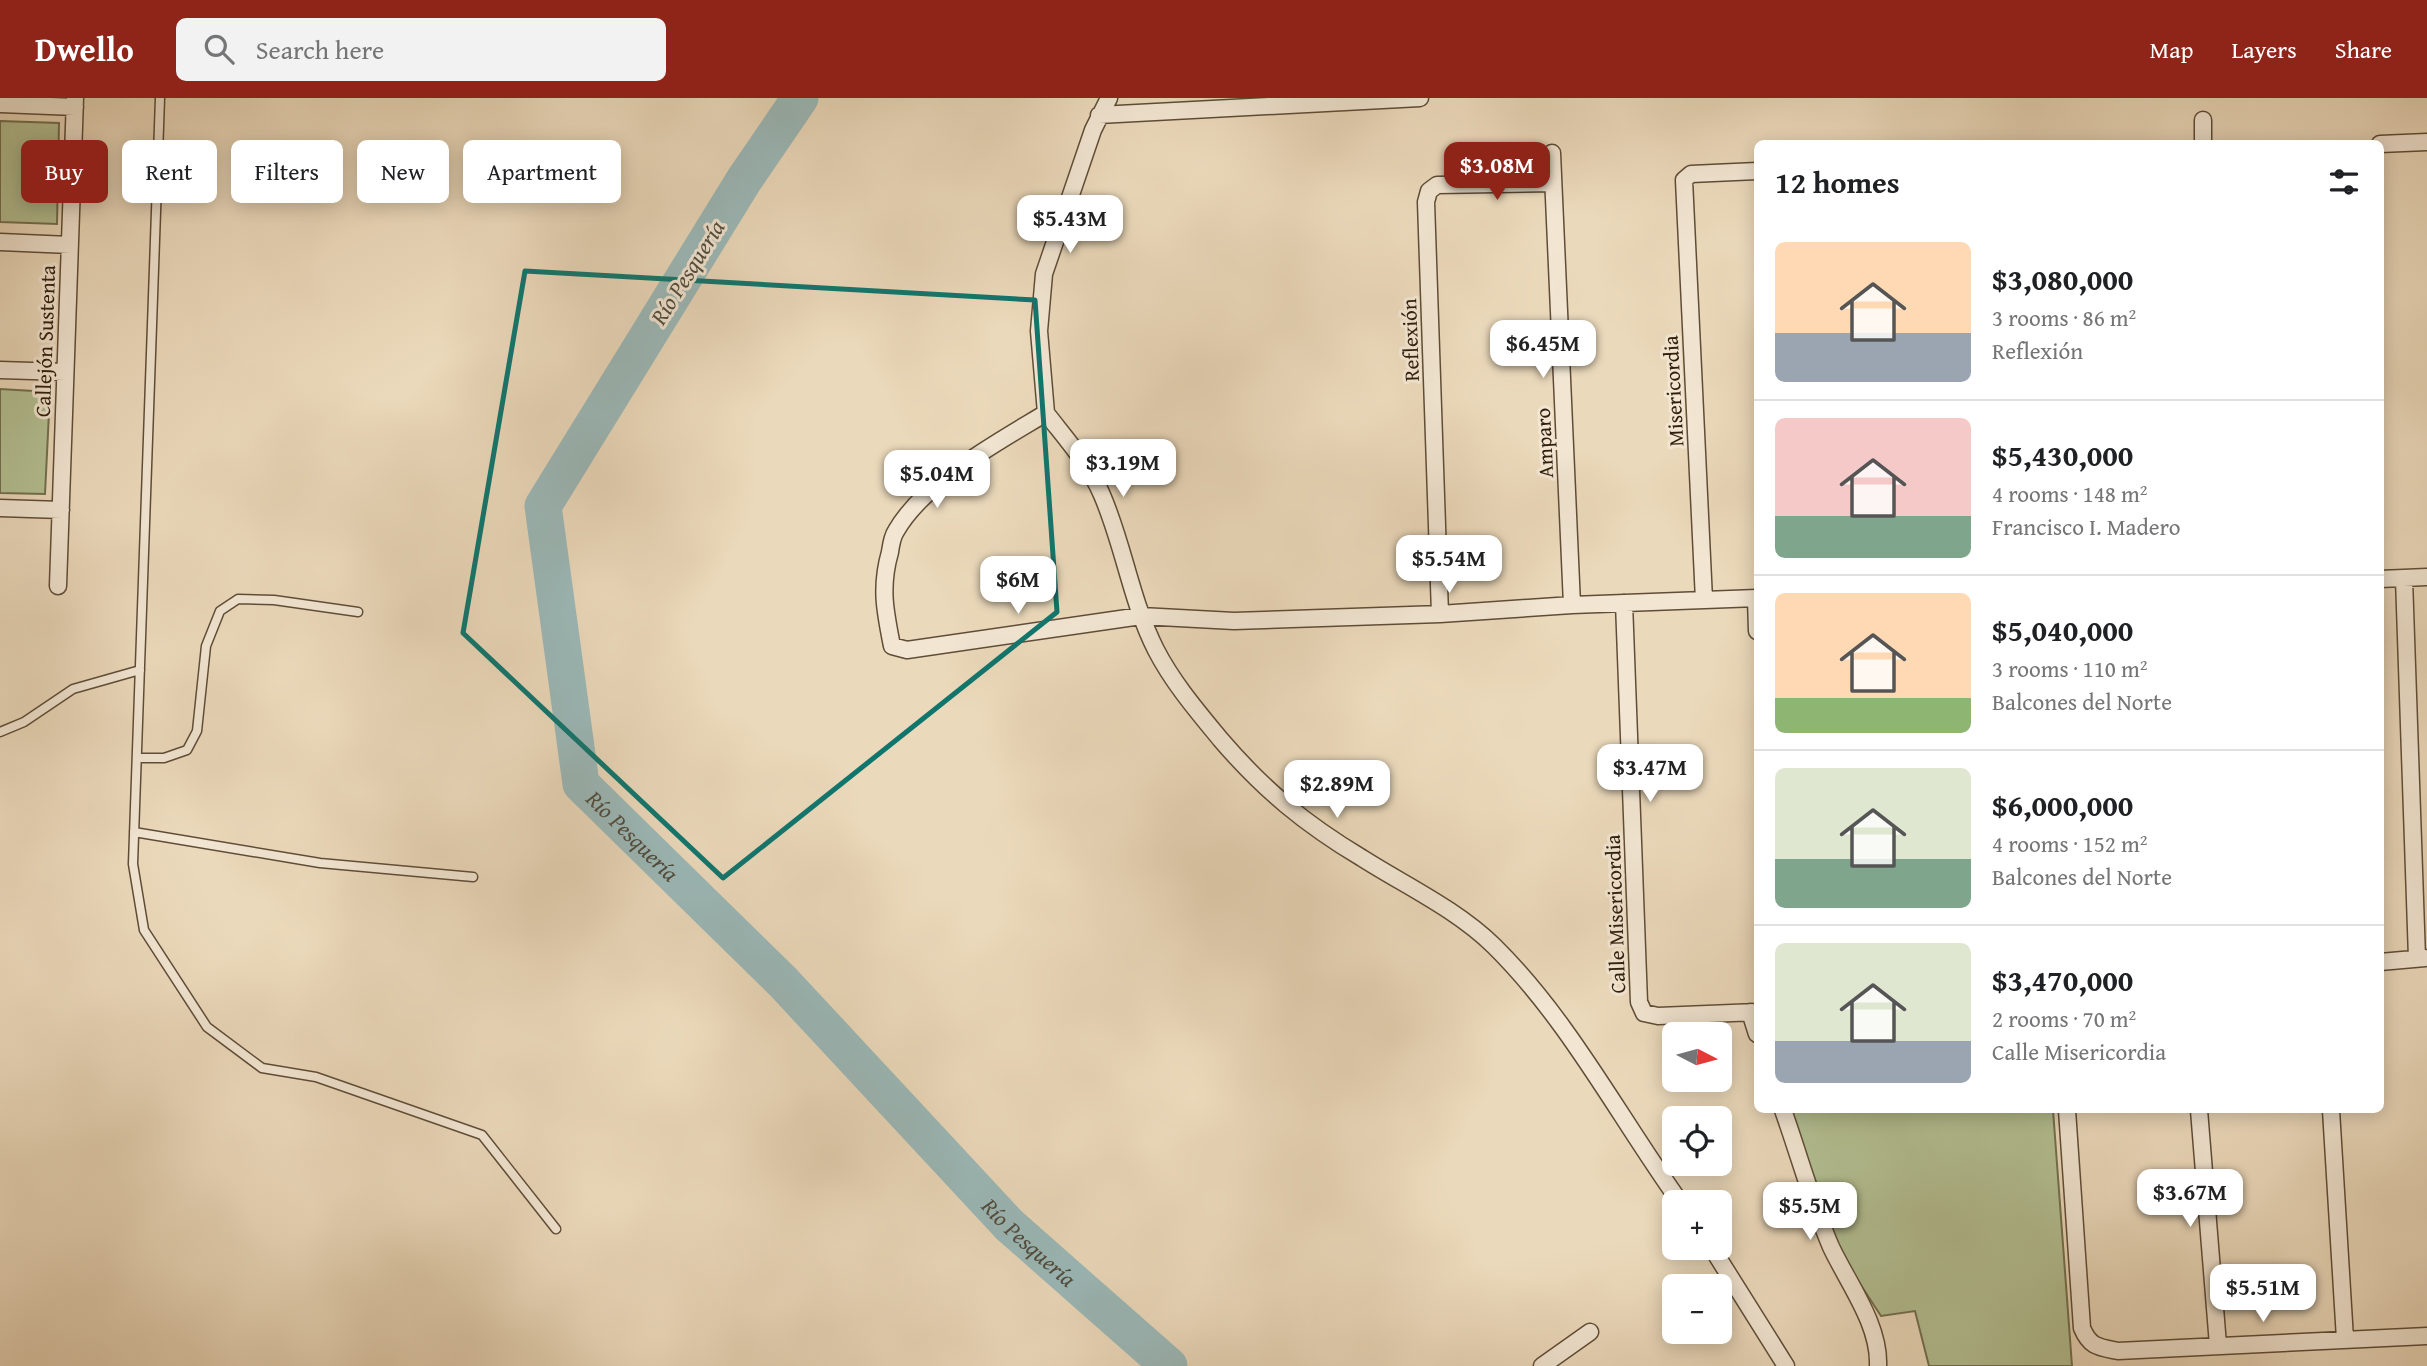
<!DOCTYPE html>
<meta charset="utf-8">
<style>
body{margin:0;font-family:"Gentium Book Plus",serif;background:#f2f2f2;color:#202124;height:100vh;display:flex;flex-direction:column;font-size:26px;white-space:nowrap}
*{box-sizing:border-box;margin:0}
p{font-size:23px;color:#757577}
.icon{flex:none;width:38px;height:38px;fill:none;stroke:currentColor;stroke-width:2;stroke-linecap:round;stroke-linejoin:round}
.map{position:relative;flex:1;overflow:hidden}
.side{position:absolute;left:1754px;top:42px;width:630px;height:973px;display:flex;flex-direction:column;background:#fff;border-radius:10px;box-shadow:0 4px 18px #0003}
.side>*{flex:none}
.hud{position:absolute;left:21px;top:42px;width:665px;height:63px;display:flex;gap:14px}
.needle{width:46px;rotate:96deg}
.buttons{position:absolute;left:1662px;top:924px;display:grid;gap:14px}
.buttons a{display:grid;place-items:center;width:70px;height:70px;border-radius:10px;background:#fff;box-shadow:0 4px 18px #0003;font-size:35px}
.price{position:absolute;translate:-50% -60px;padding:0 16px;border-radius:14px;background:#fff;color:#222;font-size:23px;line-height:46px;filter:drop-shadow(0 2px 4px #0008)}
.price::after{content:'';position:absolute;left:50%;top:42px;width:21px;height:16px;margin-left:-10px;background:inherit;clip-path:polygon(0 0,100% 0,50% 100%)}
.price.selected{background:#8f2418;color:#fff}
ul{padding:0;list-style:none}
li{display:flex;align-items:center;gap:21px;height:175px;padding:0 21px}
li+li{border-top:2px solid #e0e0e0}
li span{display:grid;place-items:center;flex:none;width:196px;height:140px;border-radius:10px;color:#555}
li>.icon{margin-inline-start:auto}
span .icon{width:84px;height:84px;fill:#fffc;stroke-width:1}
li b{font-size:30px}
h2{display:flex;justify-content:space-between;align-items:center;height:84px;padding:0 21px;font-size:30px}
.pill{padding:0 24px;border-radius:10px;background:#fff;box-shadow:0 4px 18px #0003;font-size:24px;line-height:63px}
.pill.selected{background:#8f2418;color:#fff}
header{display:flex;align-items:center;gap:42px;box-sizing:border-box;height:98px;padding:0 35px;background:#8f2418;color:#fff}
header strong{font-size:33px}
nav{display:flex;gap:38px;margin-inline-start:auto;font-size:24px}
.search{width:490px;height:63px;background:#f2f2f2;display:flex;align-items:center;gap:18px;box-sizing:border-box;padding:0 24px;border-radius:10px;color:#757577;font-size:26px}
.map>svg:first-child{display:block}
.green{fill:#b3c093;stroke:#726f4f;stroke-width:2}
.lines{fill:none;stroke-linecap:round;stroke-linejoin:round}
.river{stroke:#9bb9b9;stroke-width:37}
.lane-casing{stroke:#5f4d37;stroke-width:11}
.street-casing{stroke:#5f4d37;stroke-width:19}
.lane{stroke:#f2e6d3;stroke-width:8}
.street{stroke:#f2e6d3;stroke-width:16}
.marked{fill:none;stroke:#0f766e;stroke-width:5;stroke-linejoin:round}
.labels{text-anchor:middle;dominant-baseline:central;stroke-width:6;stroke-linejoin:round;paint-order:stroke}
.street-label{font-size:21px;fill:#301e0b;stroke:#f2e6d3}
.water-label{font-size:23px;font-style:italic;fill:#504c3f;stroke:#f2e6d3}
</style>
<header>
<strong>Dwello</strong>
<div class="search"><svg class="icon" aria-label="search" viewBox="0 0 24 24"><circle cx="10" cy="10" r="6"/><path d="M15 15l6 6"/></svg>Search here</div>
<nav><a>Map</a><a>Layers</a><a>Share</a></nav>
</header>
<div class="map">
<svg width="2427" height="1268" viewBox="0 0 2427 1268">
<rect width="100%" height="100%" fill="#ebd9bb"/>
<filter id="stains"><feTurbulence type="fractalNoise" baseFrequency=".00286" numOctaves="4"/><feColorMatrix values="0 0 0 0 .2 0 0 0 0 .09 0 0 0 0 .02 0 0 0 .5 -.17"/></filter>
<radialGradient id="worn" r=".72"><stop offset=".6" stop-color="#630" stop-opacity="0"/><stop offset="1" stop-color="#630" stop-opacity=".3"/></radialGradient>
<path class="green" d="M0,23L59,25L57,126L0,124Z
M0,291L50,294L45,396L0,395Z
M1790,1012H2053L2072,1268H1929L1915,1213L1881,1218L1838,1152Z"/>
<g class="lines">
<path class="river" id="s1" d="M800,0L744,82L543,408L581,686L784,885L1009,1127L1169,1268"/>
<defs>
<path id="lane" d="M160,0L133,766L144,832L207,929L262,970L316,979L482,1037L556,1131
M0,634L24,624L73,591L140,572
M137,660H164L187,652L197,633L206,548L220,513L238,501L274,502L358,514
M134,734L320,765L473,779"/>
<path id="street" d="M0,6L75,9
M1099,17L1420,0
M2203,22V46
M2380,46L2427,44
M1552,55L1572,507
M0,144L70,147
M0,272L65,274
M1046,315C998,344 924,384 896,433C892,439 891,447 890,454C880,489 885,513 892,548L907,552L1141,518L1234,523L1440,516L1572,507L1757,500
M1046,315C1066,341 1089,366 1102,397C1124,448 1131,503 1156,552C1173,585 1198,614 1221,642C1264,692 1305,726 1362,760C1406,788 1456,811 1494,848C1569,922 1619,1019 1680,1104
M1046,315L1039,233L1044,176L1093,32L1109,0
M0,410L61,412
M2380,481L2427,479
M2404,481L2417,860
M58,488L75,0
M1756,500L1757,533
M1704,502L1684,82L1691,76L1757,73
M1624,505L1639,904L1644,915L1658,918L1757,914
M1440,516L1426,104L1429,93L1437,87L1553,85
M2380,864L2425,860
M1750,914L1757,936
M1783,1012C1799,1057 1812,1105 1831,1149C1848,1185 1880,1227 1878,1268
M2067,1012L2082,1230C2090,1249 2098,1249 2118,1253L2427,1238
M2199,1012L2218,1247
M2331,1012L2345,1241
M1712,1150L1786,1268
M1542,1268L1590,1234"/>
</defs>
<use href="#lane" class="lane-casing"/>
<use href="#street" class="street-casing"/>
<use href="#lane" class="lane"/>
<use href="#street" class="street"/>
</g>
<path class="marked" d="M525,173L1035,202L1057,514L723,780L463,535Z"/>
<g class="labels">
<g class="street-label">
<text transform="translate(1410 242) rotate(-92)">Reflexión</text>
<text transform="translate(45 243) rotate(-88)">Callejón Sustenta</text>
<text transform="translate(1673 293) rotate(-93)">Misericordia</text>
<text transform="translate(1544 345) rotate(-93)">Amparo</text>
<text transform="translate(1615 816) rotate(-92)">Calle Misericordia</text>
</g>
<g class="water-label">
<text transform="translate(687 174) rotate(-58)">Río Pesquería</text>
<text stroke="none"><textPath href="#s1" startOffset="836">Río Pesquería</textPath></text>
<text stroke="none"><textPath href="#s1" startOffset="1404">Río Pesquería</textPath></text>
</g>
</g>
<rect width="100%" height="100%" filter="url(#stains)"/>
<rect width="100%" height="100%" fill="url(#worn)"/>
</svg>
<div class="buttons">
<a><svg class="needle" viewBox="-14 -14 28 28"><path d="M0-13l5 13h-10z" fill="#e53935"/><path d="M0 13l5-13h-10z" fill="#757577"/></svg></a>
<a><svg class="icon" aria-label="locate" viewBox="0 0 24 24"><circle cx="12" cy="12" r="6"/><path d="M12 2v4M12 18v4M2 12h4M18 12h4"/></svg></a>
<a>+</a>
<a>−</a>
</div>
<b class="price selected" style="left:1497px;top:104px">$3.08M</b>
<b class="price" style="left:1070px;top:157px">$5.43M</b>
<b class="price" style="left:1543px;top:282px">$6.45M</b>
<b class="price" style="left:1123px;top:401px">$3.19M</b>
<b class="price" style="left:937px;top:412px">$5.04M</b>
<b class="price" style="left:1449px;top:497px">$5.54M</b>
<b class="price" style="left:1018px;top:518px">$6M</b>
<b class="price" style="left:1650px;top:706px">$3.47M</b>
<b class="price" style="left:1337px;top:722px">$2.89M</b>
<b class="price" style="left:2190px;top:1131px">$3.67M</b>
<b class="price" style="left:1810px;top:1144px">$5.5M</b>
<b class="price" style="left:2263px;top:1226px">$5.51M</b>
<div class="hud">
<a class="pill selected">Buy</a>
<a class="pill">Rent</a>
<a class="pill">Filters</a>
<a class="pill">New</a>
<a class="pill">Apartment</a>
</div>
<section class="side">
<h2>12 homes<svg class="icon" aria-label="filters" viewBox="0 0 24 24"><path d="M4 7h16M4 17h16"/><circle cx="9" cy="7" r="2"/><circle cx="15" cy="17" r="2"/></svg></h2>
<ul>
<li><span style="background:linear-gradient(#ffd9b3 65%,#9aa5b1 0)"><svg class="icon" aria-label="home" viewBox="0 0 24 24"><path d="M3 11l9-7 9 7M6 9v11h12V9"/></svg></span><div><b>$3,080,000</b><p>3 rooms · 86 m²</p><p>Reflexión</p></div></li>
<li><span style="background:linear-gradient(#f6c9c9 70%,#7fa58c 0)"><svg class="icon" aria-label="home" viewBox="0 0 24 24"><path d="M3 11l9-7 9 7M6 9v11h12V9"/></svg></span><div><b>$5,430,000</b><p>4 rooms · 148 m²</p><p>Francisco I. Madero</p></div></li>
<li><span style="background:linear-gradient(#ffd9b3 75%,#8fb573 0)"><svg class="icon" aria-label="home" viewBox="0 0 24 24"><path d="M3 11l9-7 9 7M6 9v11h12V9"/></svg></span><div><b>$5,040,000</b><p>3 rooms · 110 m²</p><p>Balcones del Norte</p></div></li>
<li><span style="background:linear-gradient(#dfe7d0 65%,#7fa58c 0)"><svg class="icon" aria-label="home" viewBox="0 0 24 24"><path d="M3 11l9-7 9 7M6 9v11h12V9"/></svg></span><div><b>$6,000,000</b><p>4 rooms · 152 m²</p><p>Balcones del Norte</p></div></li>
<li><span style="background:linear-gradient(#dfe7d0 70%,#9aa5b1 0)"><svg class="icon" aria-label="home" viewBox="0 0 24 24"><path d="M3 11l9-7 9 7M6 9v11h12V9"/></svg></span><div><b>$3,470,000</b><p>2 rooms · 70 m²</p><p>Calle Misericordia</p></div></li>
</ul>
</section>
</div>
